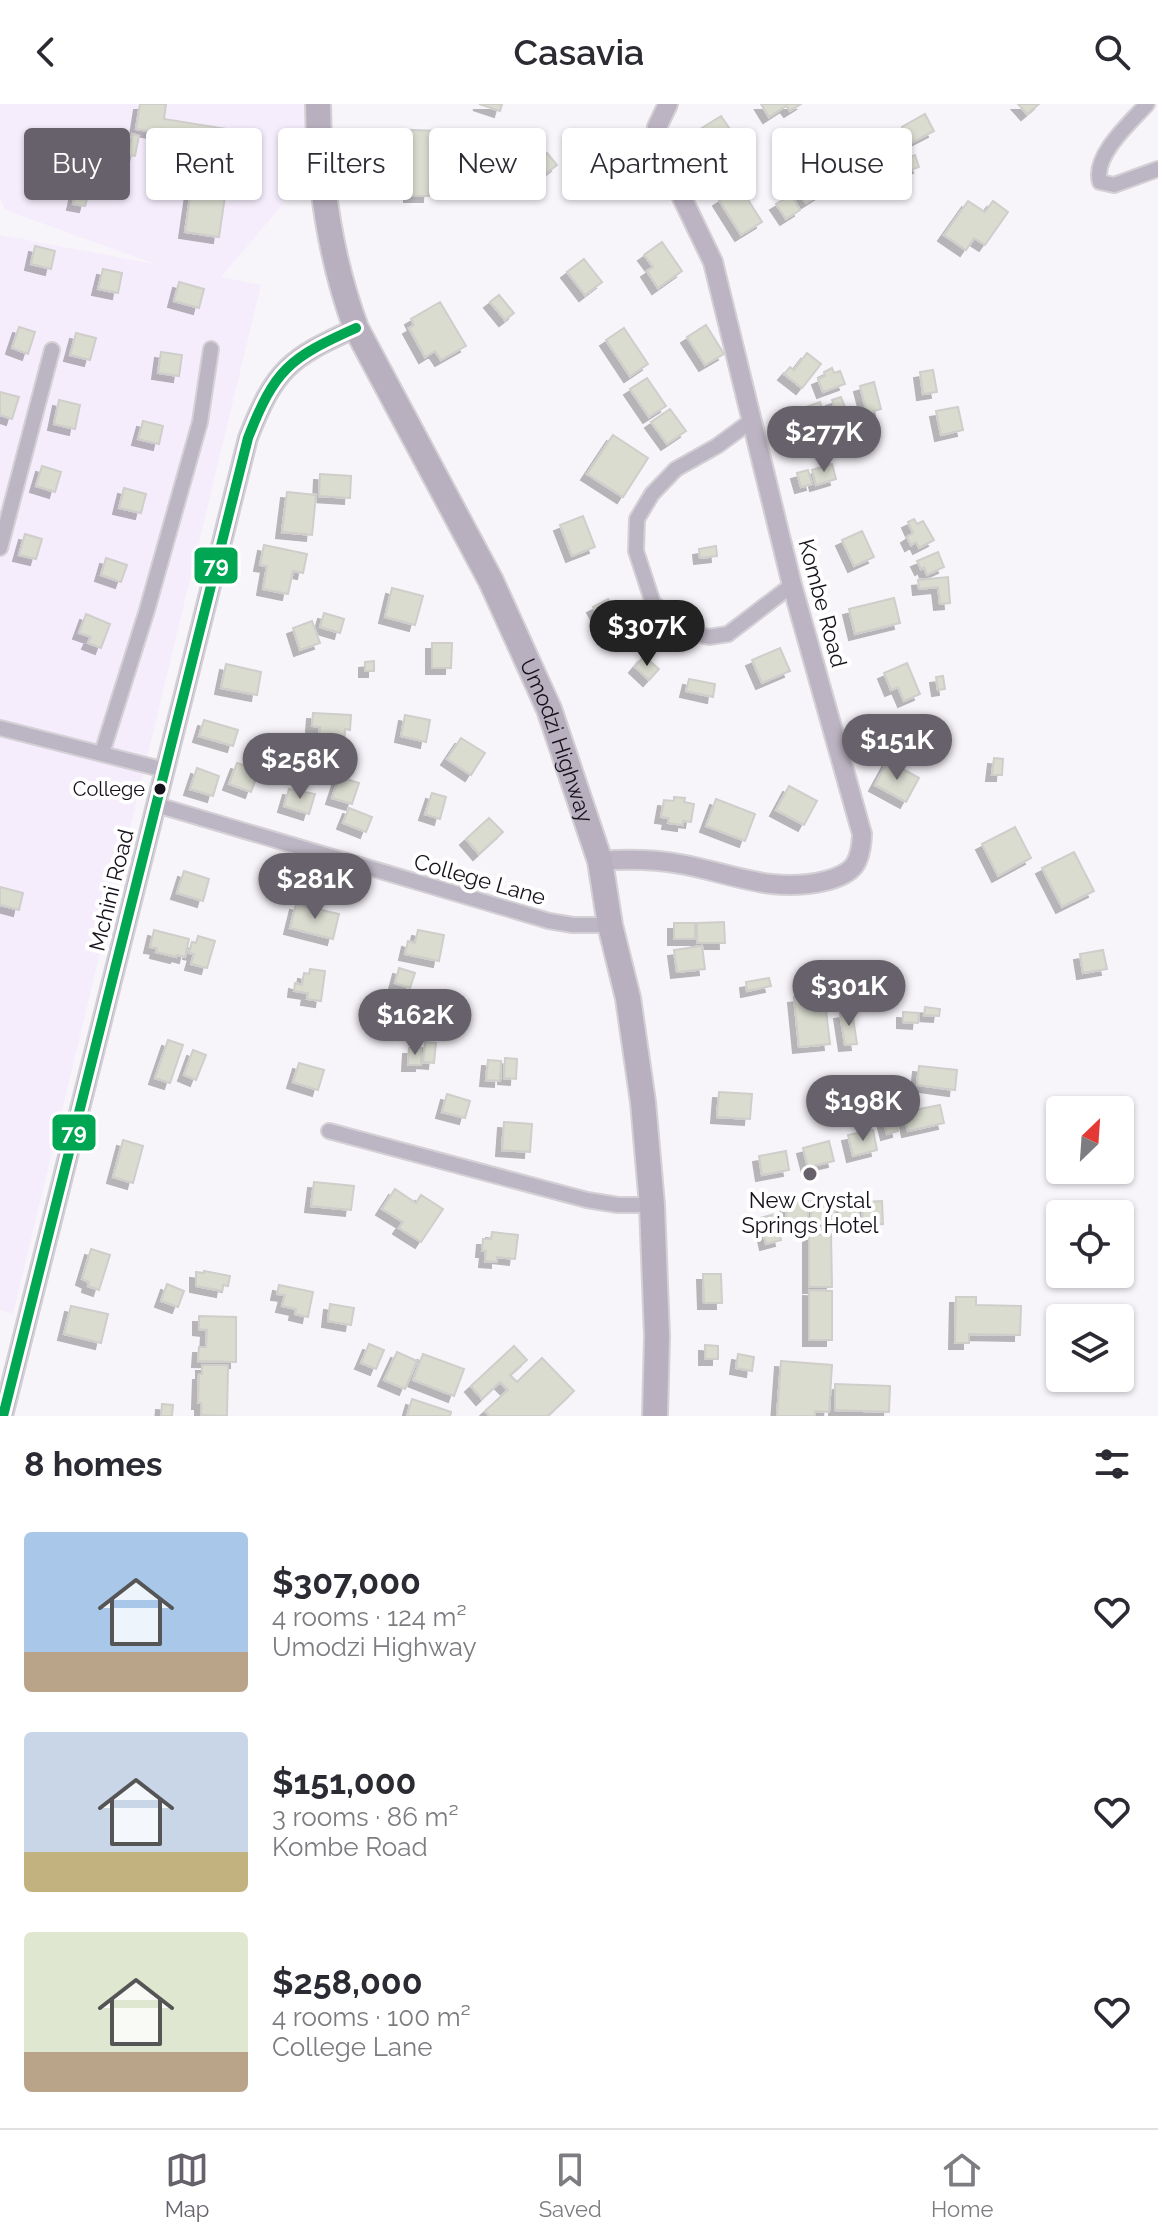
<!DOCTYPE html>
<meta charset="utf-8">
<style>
body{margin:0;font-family:Raleway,sans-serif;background:#f7f7f7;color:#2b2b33;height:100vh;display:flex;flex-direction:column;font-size:30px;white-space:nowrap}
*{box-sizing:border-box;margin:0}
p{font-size:26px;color:#7c7c81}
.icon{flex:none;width:44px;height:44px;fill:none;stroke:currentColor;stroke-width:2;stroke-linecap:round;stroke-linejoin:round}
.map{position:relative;height:1312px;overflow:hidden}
.details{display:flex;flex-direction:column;background:#fff;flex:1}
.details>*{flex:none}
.guide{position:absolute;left:24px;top:24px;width:1110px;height:72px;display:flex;gap:16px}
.needle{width:52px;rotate:25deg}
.buttons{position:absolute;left:1046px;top:992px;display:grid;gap:16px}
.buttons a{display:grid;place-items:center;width:88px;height:88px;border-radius:8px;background:#fff;box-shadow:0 2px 6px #0004;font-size:40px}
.price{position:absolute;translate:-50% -68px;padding:0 18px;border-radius:28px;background:#66616a;color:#fff;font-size:26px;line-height:52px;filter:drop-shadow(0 2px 4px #0008)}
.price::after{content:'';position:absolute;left:50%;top:48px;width:24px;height:18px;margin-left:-12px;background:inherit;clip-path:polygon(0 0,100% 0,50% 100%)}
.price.on{background:#222;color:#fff}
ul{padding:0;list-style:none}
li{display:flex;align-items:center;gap:24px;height:200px;padding:0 24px}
li span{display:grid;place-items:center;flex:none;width:224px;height:160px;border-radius:8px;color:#555}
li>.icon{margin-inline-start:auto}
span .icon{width:96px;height:96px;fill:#fffc;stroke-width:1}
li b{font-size:34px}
h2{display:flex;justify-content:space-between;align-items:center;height:96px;padding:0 24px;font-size:34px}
.tag{padding:0 28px;border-radius:8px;background:#fff;box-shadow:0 2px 6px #0004;font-size:28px;line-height:72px}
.tag.on{background:#66616a;color:#fff}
header{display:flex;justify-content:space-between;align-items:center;height:104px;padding:0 24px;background:#fff;font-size:36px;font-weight:600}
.tabs{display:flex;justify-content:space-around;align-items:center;height:112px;border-top:2px solid #e1e1e2;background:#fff;font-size:22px;color:#7c7c81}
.tabs a{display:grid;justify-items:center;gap:4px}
.tabs .on{color:#66616a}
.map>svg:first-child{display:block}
.built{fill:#f5edfc}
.building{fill:#dadcd0;stroke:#cfcecb;stroke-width:2;filter:url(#shadow)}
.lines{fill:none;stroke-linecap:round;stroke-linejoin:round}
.street-casing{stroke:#d4d1d6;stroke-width:18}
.secondary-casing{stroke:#d4d1d6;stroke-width:22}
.highway-casing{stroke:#d4d1d6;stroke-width:28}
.street{stroke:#bcb5c3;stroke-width:14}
.secondary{stroke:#bcb4c2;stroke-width:18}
.highway{stroke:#b8b0be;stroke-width:24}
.bus-1-casing{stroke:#fff;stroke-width:16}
.bus-1{stroke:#00a651;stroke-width:10}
.bus-dot{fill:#17111c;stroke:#fff;stroke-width:3}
.poi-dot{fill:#66616a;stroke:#fff;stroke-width:3}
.labels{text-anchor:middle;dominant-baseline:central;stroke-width:8;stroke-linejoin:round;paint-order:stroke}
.bus-label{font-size:20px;fill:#17111c;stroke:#fff;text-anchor:end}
.street-label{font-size:22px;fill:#17111c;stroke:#fff}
.poi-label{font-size:22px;fill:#17111c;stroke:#fff}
.line-badge{stroke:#fff;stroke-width:3}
.badge-label{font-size:22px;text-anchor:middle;font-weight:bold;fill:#fff}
</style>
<header><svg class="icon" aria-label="back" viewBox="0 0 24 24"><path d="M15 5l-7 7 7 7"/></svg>Casavia<svg class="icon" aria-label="search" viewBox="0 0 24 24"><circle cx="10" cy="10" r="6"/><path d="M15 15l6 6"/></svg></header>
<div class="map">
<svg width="1158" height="1312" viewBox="0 0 1158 1312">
<defs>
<filter id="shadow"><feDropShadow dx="-6" dy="6" stdDeviation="0" flood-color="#0004"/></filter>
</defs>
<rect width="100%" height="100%" fill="#f8f5fa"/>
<path class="built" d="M0,0H319L302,78L221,173L261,181L13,1210L0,1206V131L155,160L5,106L0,94Z"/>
<path class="building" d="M140,0H166L164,15L233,26L230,41L136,25Z
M479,0H502L500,7Z
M761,0H801L790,7L786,2L769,13Z
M1018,0H1039L1027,10Z
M925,10L934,27L911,39L902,23Z
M721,12L734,31L722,38L735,58L722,66L697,27Z
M411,26L441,27L440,59L450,60V78L430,77L429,92H410V78H402L403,57H410Z
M132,30L139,32L135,52L128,51Z
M877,34L889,53L868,67L856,48Z
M163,36L169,37L167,57L160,56Z
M547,49L557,61L541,73L532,61Z
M915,51L919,63L901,70L897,58Z
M84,56H91L98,61L99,71L97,81L90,84L85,102L73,100L77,82L69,75L72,61Z
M368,65L378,66L376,85L366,84Z
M194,66L228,72L219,133L185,128Z
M812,77L820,90L806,99L797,86Z
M740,83L762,118L741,131L719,96Z
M791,91L800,106L786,115L776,100Z
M968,97L985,108L993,97L1008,108L985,141L974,134L966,146L944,131Z
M662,138L682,167L658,184L647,167L653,163L644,151Z
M35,142L55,147L51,165L31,160Z
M584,155L602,178L585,191L567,168Z
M103,165L122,169L118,189L98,185Z
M179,178L204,185L199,204L174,197Z
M499,191L514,209L505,216L490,198Z
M440,198L466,242L441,256L435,247L425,253L409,224L414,221L411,215Z
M706,221L724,250L705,261L687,233Z
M19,223L35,228L28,250L12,244Z
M624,224L648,260L630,272L606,236Z
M76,229L96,234L90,256L70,251Z
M161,248L182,251L179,272L158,269Z
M807,249L821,260L802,284L784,270L790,263L794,266Z
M832,264L834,269L840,267L845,280L823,288L818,275L825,272L824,268Z
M933,266L937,288L923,290L920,268Z
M647,274L666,302L649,313L630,285Z
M874,278L881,305L867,309L860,282Z
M0,288L19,293L12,315L0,311Z
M841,293L846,306L836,309L832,296Z
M59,296L80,301L75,325L54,320Z
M820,298L824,309L807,315L803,304Z
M958,303L963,326L941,331L936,307Z
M670,305L686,327L667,340L651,318Z
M143,317L163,322L159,340L138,335Z
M613,331L648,354L623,393L587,370Z
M832,360L836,375L816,381L812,366Z
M42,362L61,368L55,388L36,382Z
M808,366L812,380L801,383L797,369Z
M320,370L351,372L350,394L319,392Z
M124,384L146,390L141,409L119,404Z
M287,388L316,391L312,431L282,428Z
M583,412L595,443L572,452L560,421Z
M914,415L917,420L923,417L934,436L919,444L916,438L911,441L907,433L913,429L908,418Z
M862,427L874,453L854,462L842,436Z
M25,430L42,435L36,455L19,451Z
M264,441L307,450L303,469L293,467L288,490L263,485L267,462L260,461Z
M716,442L717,452L700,454L699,445Z
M938,448L944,463L927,471L924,463L921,465L917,457Z
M106,454L127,461L121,478L101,471Z
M948,473L950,499L940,500L938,483L919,485L918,476Z
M392,484L423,492L415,521L385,513Z
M894,494L900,519L855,530L849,505Z
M608,495L620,516L605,524L593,503Z
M324,509L344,515L340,529L320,523Z
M86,510L110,520L101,544L88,539L91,533L79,529Z
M312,517L320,539L300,546L293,524Z
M432,539H452L451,564H432Z
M780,544L790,567L762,579L752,556Z
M644,552L659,565L649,576L635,563Z
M374,557V567H365V558Z
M907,559L920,590L904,597L898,583L891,586L884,569Z
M226,560L261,568L257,591L221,584Z
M943,572L945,585L938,586L936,573Z
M689,575L715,580L713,593L686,587Z
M313,609L351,611L350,626L345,625L344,640L349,641L348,650H340V654L310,652L311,633H319L320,623L312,622Z
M405,611L430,616L426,638L401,632Z
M204,616L238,626L233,642L199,632Z
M461,634L485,649L471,671L447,655Z
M994,654L1003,655L1002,671H992Z
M888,657L919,674L906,698L875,681Z
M237,659L259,666L251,688L229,680Z
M197,664L219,672L213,692L190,685Z
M339,673L359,679L352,700L332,694Z
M789,682L817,697L804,721L776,706Z
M289,685L315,690L309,710L284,702Z
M432,689L446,693L440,715L425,710Z
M674,693L685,694L684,698L694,700L691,718L683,717V721L668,719L669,714L661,713L664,696L674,697Z
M716,695L755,710L745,737L706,722Z
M349,704L372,713L366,728L343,719Z
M489,714L503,728L479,750L466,735Z
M1015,723L1031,754L998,772L982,740Z
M1074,748L1094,787L1062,803L1042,764Z
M184,767L209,775L203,797L177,789Z
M0,783L23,789L19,806L0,801Z
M296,800L339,810L333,835L290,824Z
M724,818L725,839H697V819Z
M674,819H695V835H674Z
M154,826L189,835L185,853L177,851L176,853L156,848L157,844L150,843Z
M418,826L444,831L439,857L405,850L408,837L415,839Z
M198,832L215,837L207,864L191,860L194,850L189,849L192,838L196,839Z
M702,842L705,865L677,868L674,846Z
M1103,846L1107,865L1083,869L1080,850Z
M399,864L415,869L410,884L395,879Z
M310,865L325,867L321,897L307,895L308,889L294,887L295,879L302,881L304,869L309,870Z
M769,874L771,882L747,887L746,878Z
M824,890L830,940L799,943L794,893Z
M925,903L940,905L939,912L924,911Z
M852,907L857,940L845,941L840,909Z
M903,908L919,909L918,919L903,918Z
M168,936L183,941L170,979L155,974Z
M425,938L436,939L434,959L423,958Z
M409,944H421V961H408Z
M193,946L206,951L196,976L184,971Z
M505,954L517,955L516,975L504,974Z
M488,956L501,957L500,977L486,976Z
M299,959L324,966L318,986L293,978Z
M919,962L957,966L955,986L917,981Z
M719,988L752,990L750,1015L717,1013Z
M447,990L470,997L465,1014L442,1008Z
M897,994L899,1009L878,1012L875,997Z
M940,1001L944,1019L908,1027L904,1008Z
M895,1011L898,1027L887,1030L883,1014Z
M504,1018L532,1020L530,1048L502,1046Z
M873,1026L877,1046L853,1052L848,1031Z
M123,1036L143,1042L133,1079L113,1073Z
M829,1037L834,1057L808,1063L803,1044Z
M786,1047L789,1066L762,1071L759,1052Z
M314,1078L354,1082L351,1106L311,1102Z
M395,1085L416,1099L421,1091L443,1105L421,1138L399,1124L403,1118L382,1105Z
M787,1097H808V1120L786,1119Z
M811,1097L835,1098L834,1120H811Z
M839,1097H859V1122L839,1121Z
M882,1097L883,1120L863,1121L862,1098Z
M775,1110L781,1136L766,1140L760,1114Z
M492,1128L518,1131L515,1155L497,1153V1158L485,1157L486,1147H482L483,1135H491Z
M831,1130L832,1183H809V1131Z
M91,1145L110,1151L99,1186L88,1182L89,1178L82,1175Z
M204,1167L230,1172L228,1182L223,1181L222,1187L196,1182V1168L204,1169Z
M703,1170H721L722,1199H704Z
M167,1180L184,1187L178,1203L161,1197Z
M279,1181L313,1188L308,1213L295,1210L296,1205L282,1202L285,1191L277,1190Z
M809,1186L832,1187V1236H809Z
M956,1193H976V1201L1021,1202L1020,1231L969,1230V1239H955Z
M330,1200L354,1204L351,1221L328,1217Z
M71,1202L108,1210L101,1239L64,1230Z
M199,1212L236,1213V1258L198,1257L199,1243H206L207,1226L199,1225Z
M369,1240L384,1246L376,1265L361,1259Z
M705,1241L718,1242V1255H705Z
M514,1242L527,1256L510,1271L517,1278L542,1254L574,1287L548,1312H490L485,1307L508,1286L500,1278L482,1295L471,1282Z
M397,1248L417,1257L405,1285L384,1276Z
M423,1250L464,1265L454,1292L413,1276Z
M738,1250L754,1253L752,1267L736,1264Z
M781,1257L832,1261L829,1308L815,1307V1312H777Z
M202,1261H228L227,1312L201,1311V1299H198L199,1270H202Z
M835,1280L890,1282L889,1308L835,1306Z
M412,1295L451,1308L450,1312H407Z
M162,1300L173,1301L172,1312H161Z"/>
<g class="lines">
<defs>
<path id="street" d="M1147,0C1131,18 1092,52 1100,78L1114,81L1158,65
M751,317L717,342L676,365L652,390L637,415L636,447L653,499L691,529L709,533L728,530L792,481
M0,444L52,246
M0,624L165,666
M102,649L147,506L200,318L211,245
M157,701L549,817L573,821H610
M329,1027L587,1096L618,1101H652"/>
<path id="secondary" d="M600,757C627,755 652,755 680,760C732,769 770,790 825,777C854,770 861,759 862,730L792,481L713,158L664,56L657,23L668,0
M3,1312L248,334C275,265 289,254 356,224"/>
<g id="highway">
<path id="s1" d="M318,0C319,77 329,151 356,224L491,477L549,605L600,757L610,821L628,894L643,998L652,1101L657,1232L655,1312"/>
</g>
</defs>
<use href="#street" class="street-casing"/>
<use href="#secondary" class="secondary-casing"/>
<use href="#highway" class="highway-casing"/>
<use href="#street" class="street"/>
<use href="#secondary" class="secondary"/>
<use href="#highway" class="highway"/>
<defs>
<path id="bus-1" d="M3,1312L248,334C275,265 289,254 356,224"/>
</defs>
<use href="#bus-1" class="bus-1-casing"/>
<use href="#bus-1" class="bus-1"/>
</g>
<circle class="bus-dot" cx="160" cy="685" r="7"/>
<circle class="poi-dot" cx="810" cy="1070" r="8"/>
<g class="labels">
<g class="bus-label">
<text x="145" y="685">College</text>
</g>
<g class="street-label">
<text transform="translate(823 499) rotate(75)">Kombe Road</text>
<text stroke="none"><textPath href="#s1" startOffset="688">Umodzi Highway</textPath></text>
<text transform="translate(480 775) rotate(16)">College Lane</text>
<text transform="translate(111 786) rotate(-76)">Mchini Road</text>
</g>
<g class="poi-label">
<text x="810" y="1096">New Crystal<tspan x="810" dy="25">Springs Hotel</tspan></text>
</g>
</g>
<g class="line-badge">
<rect x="193" y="442" width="46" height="39" rx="8" fill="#00a651"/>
<rect x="51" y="1009" width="46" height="39" rx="8" fill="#00a651"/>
</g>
<g class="badge-label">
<text x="216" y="469">79</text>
<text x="74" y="1036">79</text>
</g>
</svg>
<div class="buttons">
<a><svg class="needle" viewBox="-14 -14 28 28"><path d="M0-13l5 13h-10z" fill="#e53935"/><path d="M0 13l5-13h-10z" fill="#7c7c81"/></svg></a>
<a><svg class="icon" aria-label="locate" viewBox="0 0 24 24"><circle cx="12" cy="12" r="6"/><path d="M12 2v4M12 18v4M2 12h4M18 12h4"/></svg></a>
<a><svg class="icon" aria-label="layers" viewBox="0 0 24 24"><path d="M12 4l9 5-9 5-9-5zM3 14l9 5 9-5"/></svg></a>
</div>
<b class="price" style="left:824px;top:370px">$277K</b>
<b class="price on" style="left:647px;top:564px">$307K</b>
<b class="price" style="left:897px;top:678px">$151K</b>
<b class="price" style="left:300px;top:697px">$258K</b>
<b class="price" style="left:315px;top:817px">$281K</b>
<b class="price" style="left:849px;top:924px">$301K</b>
<b class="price" style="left:415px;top:953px">$162K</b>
<b class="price" style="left:863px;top:1039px">$198K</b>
<div class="guide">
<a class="tag on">Buy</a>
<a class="tag">Rent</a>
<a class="tag">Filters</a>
<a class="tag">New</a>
<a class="tag">Apartment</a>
<a class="tag">House</a>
</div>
</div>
<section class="details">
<h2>8 homes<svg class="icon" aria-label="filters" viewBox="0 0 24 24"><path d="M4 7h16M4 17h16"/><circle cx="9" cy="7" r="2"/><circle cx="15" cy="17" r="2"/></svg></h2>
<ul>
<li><span style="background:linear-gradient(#a9c7e8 75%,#b9a48a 0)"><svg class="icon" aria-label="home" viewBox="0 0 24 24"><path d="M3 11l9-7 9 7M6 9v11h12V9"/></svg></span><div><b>$307,000</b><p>4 rooms · 124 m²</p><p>Umodzi Highway</p></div><svg class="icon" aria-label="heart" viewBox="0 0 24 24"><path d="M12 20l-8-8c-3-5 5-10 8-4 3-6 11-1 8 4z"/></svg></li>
<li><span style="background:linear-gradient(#c9d6e8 75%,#c2b280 0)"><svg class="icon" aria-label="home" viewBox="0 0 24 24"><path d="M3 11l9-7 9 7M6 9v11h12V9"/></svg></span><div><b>$151,000</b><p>3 rooms · 86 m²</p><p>Kombe Road</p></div><svg class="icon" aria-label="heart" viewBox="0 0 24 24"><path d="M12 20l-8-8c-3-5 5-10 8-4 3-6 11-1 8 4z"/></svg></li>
<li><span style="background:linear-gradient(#dfe7d0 75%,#b9a48a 0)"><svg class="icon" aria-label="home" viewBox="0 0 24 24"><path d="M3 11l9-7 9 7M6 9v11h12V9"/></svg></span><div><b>$258,000</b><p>4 rooms · 100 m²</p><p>College Lane</p></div><svg class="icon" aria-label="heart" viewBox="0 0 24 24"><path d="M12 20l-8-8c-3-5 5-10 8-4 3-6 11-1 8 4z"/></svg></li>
</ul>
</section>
<nav class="tabs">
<a class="on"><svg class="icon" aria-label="map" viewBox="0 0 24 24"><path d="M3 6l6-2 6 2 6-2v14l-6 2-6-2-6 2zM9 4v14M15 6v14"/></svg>Map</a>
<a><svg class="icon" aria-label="saved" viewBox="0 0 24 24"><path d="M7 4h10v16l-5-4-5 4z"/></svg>Saved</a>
<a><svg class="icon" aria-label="home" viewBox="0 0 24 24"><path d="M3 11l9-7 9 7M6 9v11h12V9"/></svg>Home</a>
</nav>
